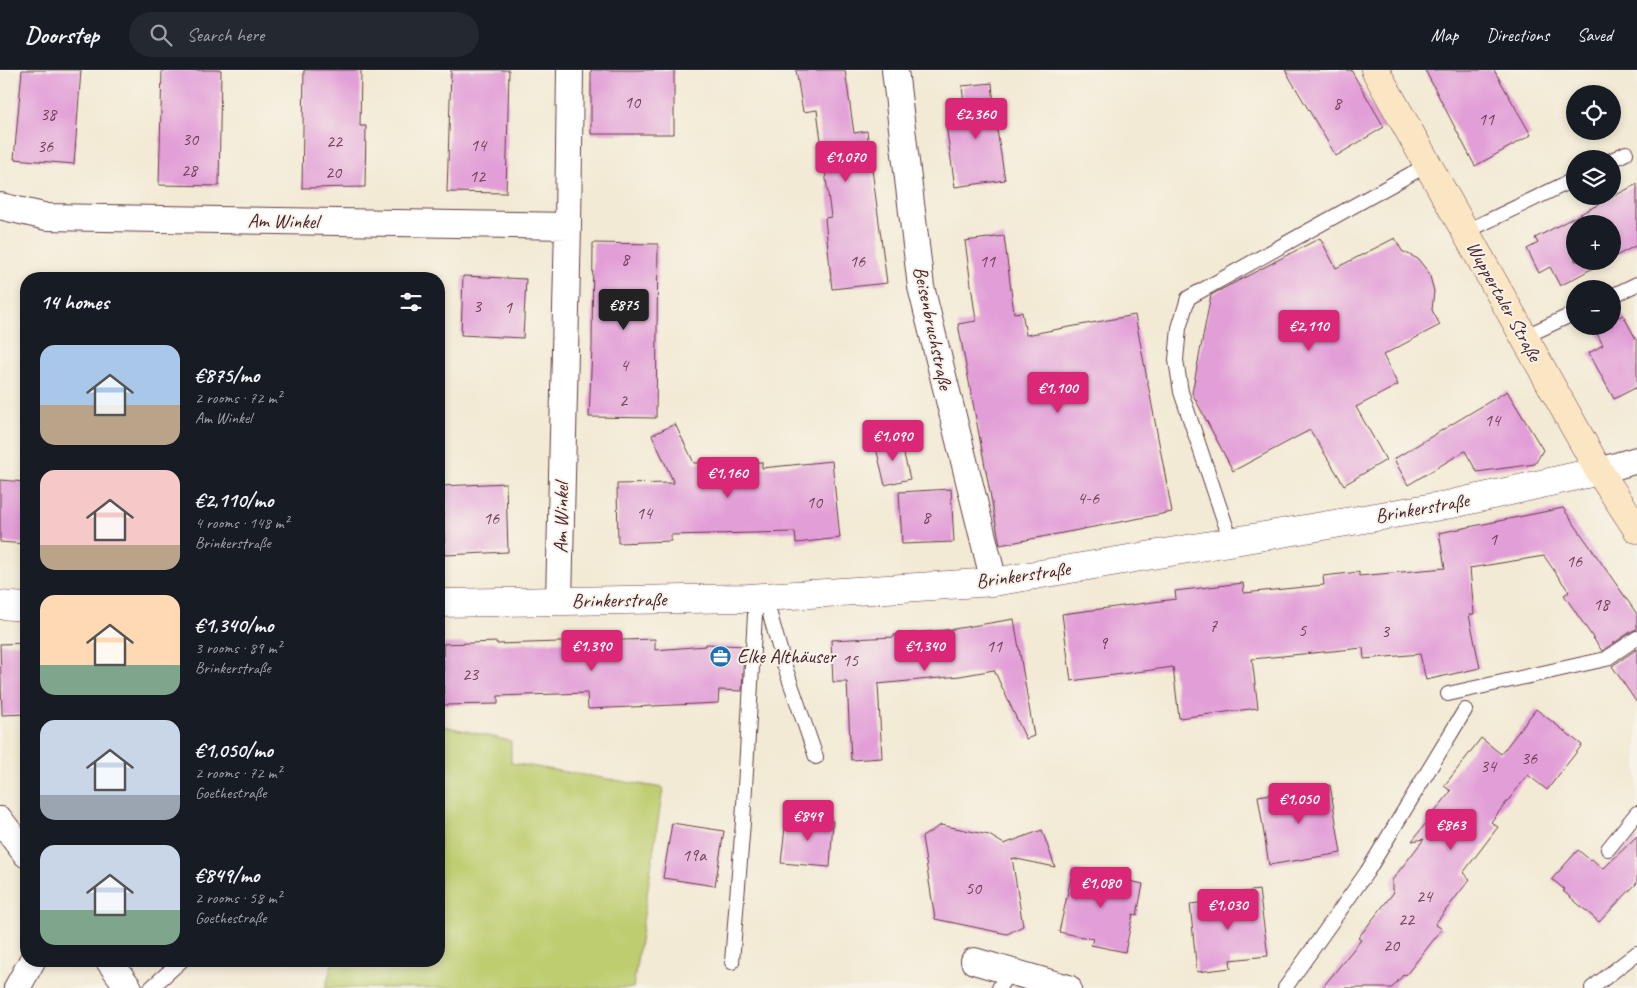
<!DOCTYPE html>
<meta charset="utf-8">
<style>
body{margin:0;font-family:Caveat,sans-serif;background:#242831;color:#f1f3f6;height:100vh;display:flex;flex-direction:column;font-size:19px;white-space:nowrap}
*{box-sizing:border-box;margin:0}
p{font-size:16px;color:#9ea1a6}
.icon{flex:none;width:28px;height:28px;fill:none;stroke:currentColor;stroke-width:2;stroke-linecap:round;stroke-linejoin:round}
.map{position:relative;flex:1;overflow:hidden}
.drawer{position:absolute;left:20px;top:202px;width:425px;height:695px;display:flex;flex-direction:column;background:#171b24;border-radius:20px;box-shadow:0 2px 8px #0003}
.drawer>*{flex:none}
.tools{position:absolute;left:1566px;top:15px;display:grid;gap:10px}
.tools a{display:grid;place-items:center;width:55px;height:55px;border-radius:50%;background:#171b24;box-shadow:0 2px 8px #0003;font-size:25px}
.price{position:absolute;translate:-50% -42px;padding:0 11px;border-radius:5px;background:#db2777;color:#fff;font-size:16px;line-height:32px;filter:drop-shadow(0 1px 2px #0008)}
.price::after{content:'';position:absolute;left:50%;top:30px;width:15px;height:11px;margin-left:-8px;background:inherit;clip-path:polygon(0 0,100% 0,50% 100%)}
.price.active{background:#222;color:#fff}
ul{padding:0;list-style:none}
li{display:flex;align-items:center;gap:15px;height:125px;padding:0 20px}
li span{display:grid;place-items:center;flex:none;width:140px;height:100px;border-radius:15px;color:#555}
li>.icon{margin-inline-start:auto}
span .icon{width:60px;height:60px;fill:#fffc;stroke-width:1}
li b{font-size:21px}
h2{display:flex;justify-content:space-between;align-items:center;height:60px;padding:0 20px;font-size:21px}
header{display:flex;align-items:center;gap:30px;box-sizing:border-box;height:70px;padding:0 25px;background:#171b24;border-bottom:1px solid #363941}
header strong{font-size:24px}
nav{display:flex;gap:28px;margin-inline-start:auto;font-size:18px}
.search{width:350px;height:45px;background:#242831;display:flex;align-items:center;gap:12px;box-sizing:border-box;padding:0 18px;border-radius:28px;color:#9ea1a6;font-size:19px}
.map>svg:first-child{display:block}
.green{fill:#becd6f;stroke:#84764d}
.building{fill:#e29ed7}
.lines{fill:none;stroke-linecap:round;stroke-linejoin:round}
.service-casing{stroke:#633d44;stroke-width:16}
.minor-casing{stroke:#633d44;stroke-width:28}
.tertiary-casing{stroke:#633d44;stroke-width:29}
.secondary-casing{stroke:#633d44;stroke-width:29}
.service{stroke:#fff;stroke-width:14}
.minor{stroke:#fff;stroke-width:26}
.tertiary{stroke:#fff;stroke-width:28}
.secondary{stroke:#fbe6c4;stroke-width:28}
.labels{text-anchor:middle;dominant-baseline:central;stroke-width:4;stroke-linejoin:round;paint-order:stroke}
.number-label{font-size:18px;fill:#703f56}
.street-label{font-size:20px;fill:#4a1f2b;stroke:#f7f3e8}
.poi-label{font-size:20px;fill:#4a1f2b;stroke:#f7f3e8;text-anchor:start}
</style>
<header>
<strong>Doorstep</strong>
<div class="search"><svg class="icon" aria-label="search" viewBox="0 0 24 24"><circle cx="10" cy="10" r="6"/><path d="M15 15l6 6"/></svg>Search here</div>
<nav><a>Map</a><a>Directions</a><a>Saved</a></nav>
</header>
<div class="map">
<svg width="1637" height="918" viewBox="0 0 1637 918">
<rect width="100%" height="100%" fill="#f7f3e8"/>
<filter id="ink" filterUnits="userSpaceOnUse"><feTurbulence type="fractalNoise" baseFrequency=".02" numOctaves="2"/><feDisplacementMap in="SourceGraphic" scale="10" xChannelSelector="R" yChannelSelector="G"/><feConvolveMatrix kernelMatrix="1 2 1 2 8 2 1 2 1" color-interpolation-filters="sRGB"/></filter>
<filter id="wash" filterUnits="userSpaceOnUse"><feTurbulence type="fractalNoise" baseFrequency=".0096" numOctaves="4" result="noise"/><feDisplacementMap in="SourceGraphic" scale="20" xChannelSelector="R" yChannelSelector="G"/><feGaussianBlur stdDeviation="1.12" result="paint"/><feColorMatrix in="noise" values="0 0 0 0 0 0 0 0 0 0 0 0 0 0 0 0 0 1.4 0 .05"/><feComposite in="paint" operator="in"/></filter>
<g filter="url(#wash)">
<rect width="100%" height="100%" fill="#f2ead4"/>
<path class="green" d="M439,655L511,671V693L663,718L633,918H325L333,891H439Z"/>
<g id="blocks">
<path class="building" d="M22,0H81L74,94L14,89Z
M162,0H221L219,116L159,115Z
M304,0H361L360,56H366L365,117L302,118Z
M451,0H509L506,123L447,122Z
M591,0H674V64H591Z
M796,0H845L854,63L867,61L887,213L832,219L825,148L831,147L817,40L803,42Z
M1285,0H1351L1384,57L1336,86Z
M1425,0H1494L1531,65L1475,96Z
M992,13L995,47L1005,110L955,117L946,55L966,52L962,16Z
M1637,114V175L1612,188V154H1575V191H1606L1560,216L1550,197L1539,203L1527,179L1538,173L1535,168Z
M1004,166L1014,243L1022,242L1026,265L1135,245L1172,442L1000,475L958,254L976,251L965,171Z
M1320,168L1336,198L1395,168L1402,181L1418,189L1429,203L1434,221L1432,240L1440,255L1383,285L1398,315L1356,337L1386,390L1344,415L1310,360L1233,401L1192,323L1211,225Z
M593,173L658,174L656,348L589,347L592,277Z
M463,206L526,209L523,268L461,265Z
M1623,245L1637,271V317L1614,329L1589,283L1603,275L1595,260L1602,256H1612V250Z
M1507,321L1543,380L1535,394L1477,402L1465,381L1408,415L1394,389Z
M675,354L694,393L762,392V398L832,391L840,468L796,473L795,462L671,465V471L618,473L617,414L674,413L652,365Z
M900,368L910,409L885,415L875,374Z
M0,410L26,412V474L0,472Z
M506,413L508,482L445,485L442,416Z
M951,419L954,472L902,474L899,422Z
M1563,438L1637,544V559L1632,561L1602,581L1564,525L1569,522L1544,486L1470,498L1474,544L1469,545L1480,598L1426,610L1420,584L1364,589L1363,578L1252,589L1258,638L1179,648L1173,597L1071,611L1062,544L1176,529L1175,521L1243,513L1244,523L1324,515L1323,506L1359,502V506L1445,498L1439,463Z
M1014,549L1034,666L1026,669L994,600L960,606L878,614L882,688L851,690L847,612H833L831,570L894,567V565L954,559Z
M655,569V580L706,576V574L744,576L742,621L719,620L718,633L588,639L587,623L498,626V634L444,635L443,574L497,572V574Z
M26,573V644L2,645L0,574Z
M1637,579V633L1612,596Z
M1536,639L1582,675L1547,720L1528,705L1491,752L1498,757L1463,803L1470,809L1435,854L1442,859L1406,905L1404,904L1392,918H1322L1361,870L1358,868L1394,822L1392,820V810L1424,769L1412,771L1451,721L1444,716L1462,693L1481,668L1501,684Z
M1330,715L1341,783L1269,795L1258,726Z
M786,748L833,751L830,797L781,793Z
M672,753L724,761L715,816L663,808Z
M941,755L989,765L1004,774L1042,760L1055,797L1012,788L1023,856L1007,864L935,849L922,767Z
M1637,766V813L1599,852L1563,821L1565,820L1552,809L1578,780L1590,790L1592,789L1603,799Z
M1073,799L1143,814L1137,845L1133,844L1125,882L1091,875L1093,869L1059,862Z
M1259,820L1268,886L1230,890L1231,898L1197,902L1190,834L1223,830L1222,825Z"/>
</g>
</g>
<g filter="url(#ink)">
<use href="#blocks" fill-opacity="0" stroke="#633d44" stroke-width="1"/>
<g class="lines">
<defs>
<path id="service" d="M1612,90L1626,83
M1465,162L1575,109
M1612,226L1637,214
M1524,267L1575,243
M1231,471L1181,322L1176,290L1179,258L1188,228L1427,95
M765,527L784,594L816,687
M1448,624L1606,589L1637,568
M1608,779L1637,743
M732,892L743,752L756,527
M151,918L181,891
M999,918L1009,901
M1285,918L1367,802L1465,640
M1592,918L1637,883"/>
<path id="minor" d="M895,0L921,217L994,512
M0,136L47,147L568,156
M1599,401L1637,390
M559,531L568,156L570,0
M0,750L26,784
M109,891L129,918
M974,891L1068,918
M17,918L32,891"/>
<path id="tertiary" d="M439,533L748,528L994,512L1452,434L1599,401
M0,535L26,537"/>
<path id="secondary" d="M1375,0L1599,401L1637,459"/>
</defs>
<use href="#service" class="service-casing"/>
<use href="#minor" class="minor-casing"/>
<use href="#tertiary" class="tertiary-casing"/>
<use href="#secondary" class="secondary-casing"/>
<use href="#service" class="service"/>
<use href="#minor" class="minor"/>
<use href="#tertiary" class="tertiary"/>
<use href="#secondary" class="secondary"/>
</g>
</g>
<defs>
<symbol id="office-disc" viewBox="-11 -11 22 22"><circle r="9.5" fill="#1f6fb2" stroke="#f7f3e8"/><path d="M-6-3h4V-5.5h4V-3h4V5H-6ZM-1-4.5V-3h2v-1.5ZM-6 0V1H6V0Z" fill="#fff"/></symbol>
</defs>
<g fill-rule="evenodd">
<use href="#office-disc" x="708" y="574" width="25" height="25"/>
</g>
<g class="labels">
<g class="number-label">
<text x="632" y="32">10</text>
<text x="1337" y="33">8</text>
<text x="48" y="44">38</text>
<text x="1486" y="49">11</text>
<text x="190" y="69">30</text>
<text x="334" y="71">22</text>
<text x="478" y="75">14</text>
<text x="45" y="76">36</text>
<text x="189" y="100">28</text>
<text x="333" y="102">20</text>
<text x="477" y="106">12</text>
<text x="625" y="189">8</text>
<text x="857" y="191">16</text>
<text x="987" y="191">11</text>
<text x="477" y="236">3</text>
<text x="508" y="237">1</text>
<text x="624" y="295">4</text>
<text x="623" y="330">2</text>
<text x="1492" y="350">14</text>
<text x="1088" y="428">4-6</text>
<text x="814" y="432">10</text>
<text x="644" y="443">14</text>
<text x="926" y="447">8</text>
<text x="491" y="448">16</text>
<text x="1493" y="469">1</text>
<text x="1574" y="491">16</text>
<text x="1601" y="534">18</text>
<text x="1213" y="556">7</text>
<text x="1302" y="560">5</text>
<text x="1385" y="561">3</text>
<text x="1103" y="573">9</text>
<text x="994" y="576">11</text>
<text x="850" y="590">15</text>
<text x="470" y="604">23</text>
<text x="1529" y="688">36</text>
<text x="1488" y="696">34</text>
<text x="694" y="785">19a</text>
<text x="973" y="818">50</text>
<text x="1424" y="826">24</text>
<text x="1406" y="849">22</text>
<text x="1391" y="875">20</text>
</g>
<g class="street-label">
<text transform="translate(283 151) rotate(1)">Am Winkel</text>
<text transform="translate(1504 231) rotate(61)">Wuppertaler Straße</text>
<text transform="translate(933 258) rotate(78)">Beisenbruchstraße</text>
<text transform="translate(1422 438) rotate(-10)">Brinkerstraße</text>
<text transform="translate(561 448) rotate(-89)">Am Winkel</text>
<text transform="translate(1023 505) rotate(-8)">Brinkerstraße</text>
<text transform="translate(619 530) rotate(-1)">Brinkerstraße</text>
</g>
<g class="poi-label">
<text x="737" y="586">Elke Althäuser</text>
</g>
</g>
</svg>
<div class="tools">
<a><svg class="icon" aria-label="locate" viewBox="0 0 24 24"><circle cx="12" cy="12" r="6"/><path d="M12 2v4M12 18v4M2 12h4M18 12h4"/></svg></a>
<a><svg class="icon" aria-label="layers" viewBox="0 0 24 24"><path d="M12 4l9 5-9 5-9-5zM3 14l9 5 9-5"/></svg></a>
<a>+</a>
<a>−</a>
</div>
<b class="price" style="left:976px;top:70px">€2,360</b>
<b class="price" style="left:846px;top:113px">€1,070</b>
<b class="price active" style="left:624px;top:261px">€875</b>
<b class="price" style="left:1309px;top:282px">€2,110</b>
<b class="price" style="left:1058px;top:344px">€1,100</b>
<b class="price" style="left:893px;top:392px">€1,090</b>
<b class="price" style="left:728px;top:429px">€1,160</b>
<b class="price" style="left:592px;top:602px">€1,390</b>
<b class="price" style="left:925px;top:602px">€1,340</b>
<b class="price" style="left:1299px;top:755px">€1,050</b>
<b class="price" style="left:808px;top:772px">€849</b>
<b class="price" style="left:1451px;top:781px">€863</b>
<b class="price" style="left:1101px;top:839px">€1,080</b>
<b class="price" style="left:1228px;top:861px">€1,030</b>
<section class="drawer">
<h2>14 homes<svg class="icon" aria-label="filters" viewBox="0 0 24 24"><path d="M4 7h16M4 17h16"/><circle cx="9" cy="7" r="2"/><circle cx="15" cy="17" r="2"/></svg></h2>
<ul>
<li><span style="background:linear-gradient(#a9c7e8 60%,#b9a48a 0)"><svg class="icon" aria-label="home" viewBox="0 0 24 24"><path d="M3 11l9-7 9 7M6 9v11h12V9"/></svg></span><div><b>€875/mo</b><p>2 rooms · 72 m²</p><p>Am Winkel</p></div></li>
<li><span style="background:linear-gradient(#f6c9c9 75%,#b9a48a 0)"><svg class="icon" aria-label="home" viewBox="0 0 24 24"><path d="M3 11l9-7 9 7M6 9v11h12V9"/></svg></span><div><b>€2,110/mo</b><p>4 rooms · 148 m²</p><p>Brinkerstraße</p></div></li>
<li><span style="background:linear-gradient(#ffd9b3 70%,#7fa58c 0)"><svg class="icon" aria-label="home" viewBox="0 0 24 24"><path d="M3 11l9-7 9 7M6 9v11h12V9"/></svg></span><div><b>€1,340/mo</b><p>3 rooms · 89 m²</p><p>Brinkerstraße</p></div></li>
<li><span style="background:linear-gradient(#c9d6e8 75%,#9aa5b1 0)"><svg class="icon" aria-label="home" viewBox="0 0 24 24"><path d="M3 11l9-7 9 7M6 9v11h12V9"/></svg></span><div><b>€1,050/mo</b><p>2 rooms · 72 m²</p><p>Goethestraße</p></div></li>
<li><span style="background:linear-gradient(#c9d6e8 65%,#7fa58c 0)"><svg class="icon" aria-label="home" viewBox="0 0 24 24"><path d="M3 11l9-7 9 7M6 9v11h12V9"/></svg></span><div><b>€849/mo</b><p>2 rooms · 58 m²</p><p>Goethestraße</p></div></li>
</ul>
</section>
</div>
